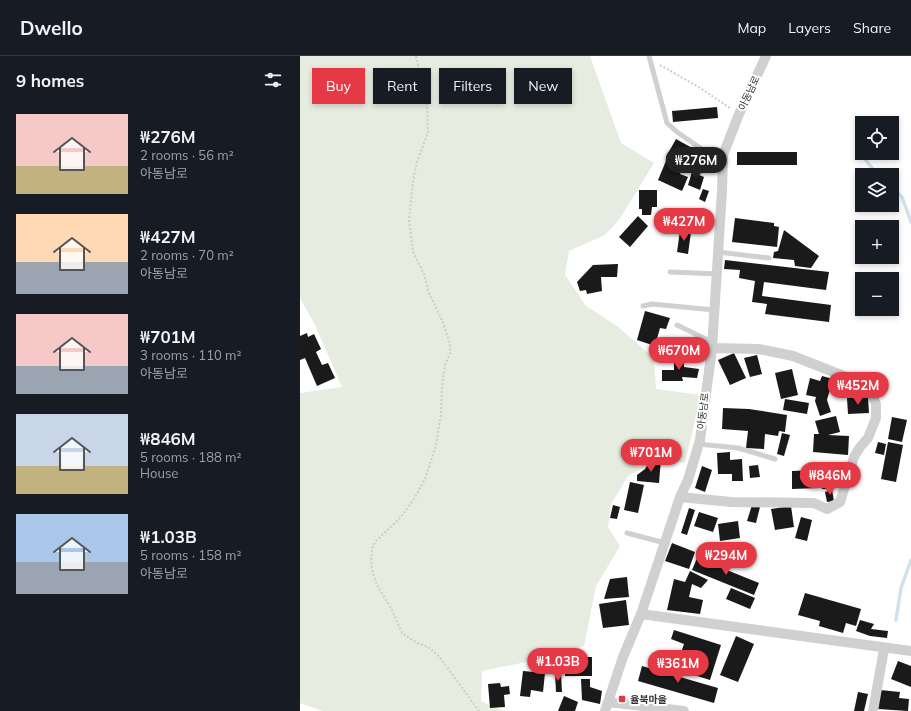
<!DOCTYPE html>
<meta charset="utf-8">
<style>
body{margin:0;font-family:Mulish,"Noto Sans KR",sans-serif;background:#20242c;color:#f1f3f6;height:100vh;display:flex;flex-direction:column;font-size:15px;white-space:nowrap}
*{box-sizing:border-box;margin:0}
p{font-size:13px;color:#9ea1a6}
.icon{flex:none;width:22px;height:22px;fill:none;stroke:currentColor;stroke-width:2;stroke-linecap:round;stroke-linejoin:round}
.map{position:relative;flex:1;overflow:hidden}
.sheet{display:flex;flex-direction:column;background:#171b24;width:300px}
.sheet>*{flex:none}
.banner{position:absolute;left:12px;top:12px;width:380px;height:36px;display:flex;gap:8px}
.controls{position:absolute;left:555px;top:60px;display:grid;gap:8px}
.controls a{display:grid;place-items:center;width:44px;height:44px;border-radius:0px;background:#171b24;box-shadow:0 2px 6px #0003;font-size:20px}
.price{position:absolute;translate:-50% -34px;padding:0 9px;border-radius:14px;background:#e63946;color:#fff;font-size:13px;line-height:26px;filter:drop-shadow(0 1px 2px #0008)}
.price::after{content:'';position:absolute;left:50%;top:24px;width:12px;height:9px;margin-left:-6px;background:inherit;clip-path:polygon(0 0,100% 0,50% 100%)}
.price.selected{background:#222;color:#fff}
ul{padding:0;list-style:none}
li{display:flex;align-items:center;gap:12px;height:100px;padding:0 16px}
li span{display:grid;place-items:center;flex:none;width:112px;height:80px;border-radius:0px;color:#555}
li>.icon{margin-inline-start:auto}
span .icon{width:48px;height:48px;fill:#fffc;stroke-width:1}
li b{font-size:17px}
h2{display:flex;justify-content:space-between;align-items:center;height:48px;padding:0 16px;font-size:17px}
.pill{padding:0 14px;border-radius:0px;background:#171b24;box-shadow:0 2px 6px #0003;font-size:14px;line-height:36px}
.pill.selected{background:#e63946;color:#fff}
header{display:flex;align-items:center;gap:24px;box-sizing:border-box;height:56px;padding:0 20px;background:#171b24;border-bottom:1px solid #363941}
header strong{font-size:19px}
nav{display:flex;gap:22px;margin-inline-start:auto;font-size:14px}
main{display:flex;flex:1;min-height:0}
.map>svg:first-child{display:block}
.green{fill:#e6ecdf}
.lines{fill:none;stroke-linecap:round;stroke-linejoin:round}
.stream{stroke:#cfe2ee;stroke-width:3.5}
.building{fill:#1a1a1a}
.path{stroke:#cdcdcd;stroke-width:2;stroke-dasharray:2 2;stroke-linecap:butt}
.service{stroke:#d0d0d0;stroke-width:5}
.minor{stroke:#d0d0d0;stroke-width:10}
.poi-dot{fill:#e63946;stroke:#fff;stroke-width:1.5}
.labels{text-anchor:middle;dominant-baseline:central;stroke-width:4;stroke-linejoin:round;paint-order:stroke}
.street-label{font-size:10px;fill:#333;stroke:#fff}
.poi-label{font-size:10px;font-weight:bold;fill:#333;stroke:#fff;text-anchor:start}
</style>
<header>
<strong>Dwello</strong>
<nav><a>Map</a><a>Layers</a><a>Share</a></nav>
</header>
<main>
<section class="sheet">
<h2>9 homes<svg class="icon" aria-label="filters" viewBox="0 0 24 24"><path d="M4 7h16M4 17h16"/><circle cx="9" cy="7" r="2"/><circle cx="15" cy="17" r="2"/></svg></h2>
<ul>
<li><span style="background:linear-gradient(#f6c9c9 65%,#c2b280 0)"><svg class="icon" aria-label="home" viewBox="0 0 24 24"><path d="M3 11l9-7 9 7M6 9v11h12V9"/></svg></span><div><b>₩276M</b><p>2 rooms · 56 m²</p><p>아동남로</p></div></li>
<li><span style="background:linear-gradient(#ffd9b3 60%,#9aa5b1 0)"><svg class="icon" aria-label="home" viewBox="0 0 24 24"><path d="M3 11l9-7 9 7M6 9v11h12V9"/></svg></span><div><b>₩427M</b><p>2 rooms · 70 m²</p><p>아동남로</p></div></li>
<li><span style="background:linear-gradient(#f6c9c9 65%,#9aa5b1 0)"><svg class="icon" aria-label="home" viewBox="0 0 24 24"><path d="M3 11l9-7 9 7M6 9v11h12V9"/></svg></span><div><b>₩701M</b><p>3 rooms · 110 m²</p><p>아동남로</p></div></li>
<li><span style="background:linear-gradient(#c9d6e8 65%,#c2b280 0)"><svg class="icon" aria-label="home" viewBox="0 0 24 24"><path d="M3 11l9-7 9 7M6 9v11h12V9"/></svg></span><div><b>₩846M</b><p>5 rooms · 188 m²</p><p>House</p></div></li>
<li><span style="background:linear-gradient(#a9c7e8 60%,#9aa5b1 0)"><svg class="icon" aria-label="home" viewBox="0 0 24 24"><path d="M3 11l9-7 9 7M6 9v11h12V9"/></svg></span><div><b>₩1.03B</b><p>5 rooms · 158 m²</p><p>아동남로</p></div></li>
</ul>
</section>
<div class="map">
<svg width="611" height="655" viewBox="0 0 611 655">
<rect width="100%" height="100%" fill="#fff"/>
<path class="green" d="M0,0H290L321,87L354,107L319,164L305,179L269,195L265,219L286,250L317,270L354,302L356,333L401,339L385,407L361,403L328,420L311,448L308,471L320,490L296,530L284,590L236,604L182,615L181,645L203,655H23L0,647V337L42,331L15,269L0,242Z"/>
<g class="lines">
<path class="stream" d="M564,102L578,119
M592,132L602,141L611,166
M596,564L601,532L611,504"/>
</g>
<path class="building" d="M417,51L418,62L373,66L372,55Z
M376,83L394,93L384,111L366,101Z
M437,96H497V109H437Z
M366,105L383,112L380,118L388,121L382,135L358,124Z
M392,116L404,121L400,134L388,129Z
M403,133L409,135L405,146L399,143Z
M339,134H357V151H352L351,159H342V153H339Z
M366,156L384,159L381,174L363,171Z
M388,159L401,161L399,176L385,174Z
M338,160L348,170L330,191L319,181Z
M435,162L474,167V170L479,171L477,191L432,186Z
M484,174L519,200L511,212L495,210L494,204L473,202L474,196L478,195Z
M380,175L391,176L388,198L377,196Z
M425,204L529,216L526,234L464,226L462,240L531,249L529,266L465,258L467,248L452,246L455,225L439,222L440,214L424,213Z
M318,208L317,221H301L302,235L287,238L286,234L280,235L277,226L293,209Z
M345,255L370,262L366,273L360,272L355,290L337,284Z
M7,277L8,281L14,278L21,293L16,296L22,309L28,307L35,322L17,330L5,302L0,304V280Z
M434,297L446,322L430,329L418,304Z
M457,299L462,318L450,321L444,302Z
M374,300H383L384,311L399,313L397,322L382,321L383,325H362V314H374Z
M492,313L498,339L481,343L475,317Z
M522,320L533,323L527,344L531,356L520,360L515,345L516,341L506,339L510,322L520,325Z
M568,341L569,357L548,358L547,342Z
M485,343L509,347L507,358L483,354Z
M423,352L449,353L487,359L485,376L479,375L478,380L465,378L464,393L446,392L448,375L422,373Z
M536,360L540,376L528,379L549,380L548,399L513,396L514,378H519L515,365Z
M592,361L607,364L602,386L588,383Z
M482,377L490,379L484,400L477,398Z
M578,386L586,388L584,399L575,397Z
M588,386L603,389L596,426L581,423Z
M430,396V404L442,403L443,425H432V418H418L417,397Z
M361,403L359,427L337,425V419L345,413L347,410Z
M458,409L460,421L450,422L449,410Z
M402,410L412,414L405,436L395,432Z
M521,412H531L532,433H522Z
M518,414L519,432L492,433V415Z
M330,426L344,429L338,457L324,454Z
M532,434L534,445L527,446L525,436Z
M313,449L320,451L317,463L310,462Z
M452,449L460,451L456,467L447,465Z
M491,450L494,471L475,474L471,453Z
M389,452L395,454L387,479L381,477Z
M399,456L418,462L413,476L394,470Z
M501,461L512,464L507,485L495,482Z
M438,465L440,482L420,485L418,468Z
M372,487L395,496L389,513L365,505Z
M397,502L459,527L454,539L392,514Z
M390,515L408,524L401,532L392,528L389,541L403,544L400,558L367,554L374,523L385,526Z
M327,521L329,541L304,543L310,523Z
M431,532L455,542L450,553L426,543Z
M505,537L561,553L556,570L546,567L543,577L519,570L520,565L498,559Z
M326,544L329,569L303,572L299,548Z
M560,564L574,568L571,573L588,575L587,582L570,580L556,575Z
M374,574L421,589L410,624L394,619L397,610L378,605L384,588L371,583Z
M436,580L454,588L438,626L420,619Z
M264,601H292V620H265Z
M598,605L611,610V631L591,623Z
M342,610L418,632L414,647L338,625Z
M223,615L245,617L243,636L231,634L230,641L220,640Z
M255,617H261L262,636H256Z
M281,623H290V631L302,635L300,648L282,644Z
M200,627L201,631L209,630L210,638L204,639L205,651L190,652L188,628Z
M580,634L600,636L599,642L609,643L608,655L578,653Z
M558,636L568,638L564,655H554Z
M264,640L278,646L275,655H258Z"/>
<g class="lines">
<path class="path" d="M116,0L127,49L128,76L117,106L113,125L109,164L113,196L124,218L129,237L142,264L150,288V298L145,309L142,332L141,358L136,389L125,423L114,443L101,461L75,486L72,493L71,506L73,518L77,529L92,554L102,577L117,587L128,591L138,599L179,655
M360,9L397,30L430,52"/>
<path class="service" d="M349,0L367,67L377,76L422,107
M418,196L469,202
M370,216L417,218
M343,250L352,248L414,254
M377,269L412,286
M399,388L438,392L475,403
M327,477L365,487"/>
<path class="minor" d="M380,441L431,446L514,447L527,453L540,446L554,401L560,391L568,382L576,362V348L571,337L554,324L493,300L459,293L412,292
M341,558L611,595
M308,646L384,655
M305,655L323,601L341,558L380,441L388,424L400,384L412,292L422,135L423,99L439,58L466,0
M573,655L584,593"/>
</g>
<rect class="poi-dot" x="318" y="639" width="8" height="8" rx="2"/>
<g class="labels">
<g class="street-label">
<text transform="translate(449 37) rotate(-65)">아동남로</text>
<text transform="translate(403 355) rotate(-83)">아동남로</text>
</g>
<g class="poi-label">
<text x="330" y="643">율북마을</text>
</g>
</g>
</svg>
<div class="controls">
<a><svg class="icon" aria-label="locate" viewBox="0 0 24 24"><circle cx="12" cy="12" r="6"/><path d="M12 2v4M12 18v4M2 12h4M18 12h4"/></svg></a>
<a><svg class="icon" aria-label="layers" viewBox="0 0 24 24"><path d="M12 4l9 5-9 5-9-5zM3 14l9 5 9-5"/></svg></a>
<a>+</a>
<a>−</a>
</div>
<b class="price selected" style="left:396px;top:125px">₩276M</b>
<b class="price" style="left:384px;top:186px">₩427M</b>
<b class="price" style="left:379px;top:315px">₩670M</b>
<b class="price" style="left:558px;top:350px">₩452M</b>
<b class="price" style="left:351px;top:417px">₩701M</b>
<b class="price" style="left:530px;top:440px">₩846M</b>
<b class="price" style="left:426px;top:520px">₩294M</b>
<b class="price" style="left:258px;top:626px">₩1.03B</b>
<b class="price" style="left:378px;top:628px">₩361M</b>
<div class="banner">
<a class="pill selected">Buy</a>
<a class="pill">Rent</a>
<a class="pill">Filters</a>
<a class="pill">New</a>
</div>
</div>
</main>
